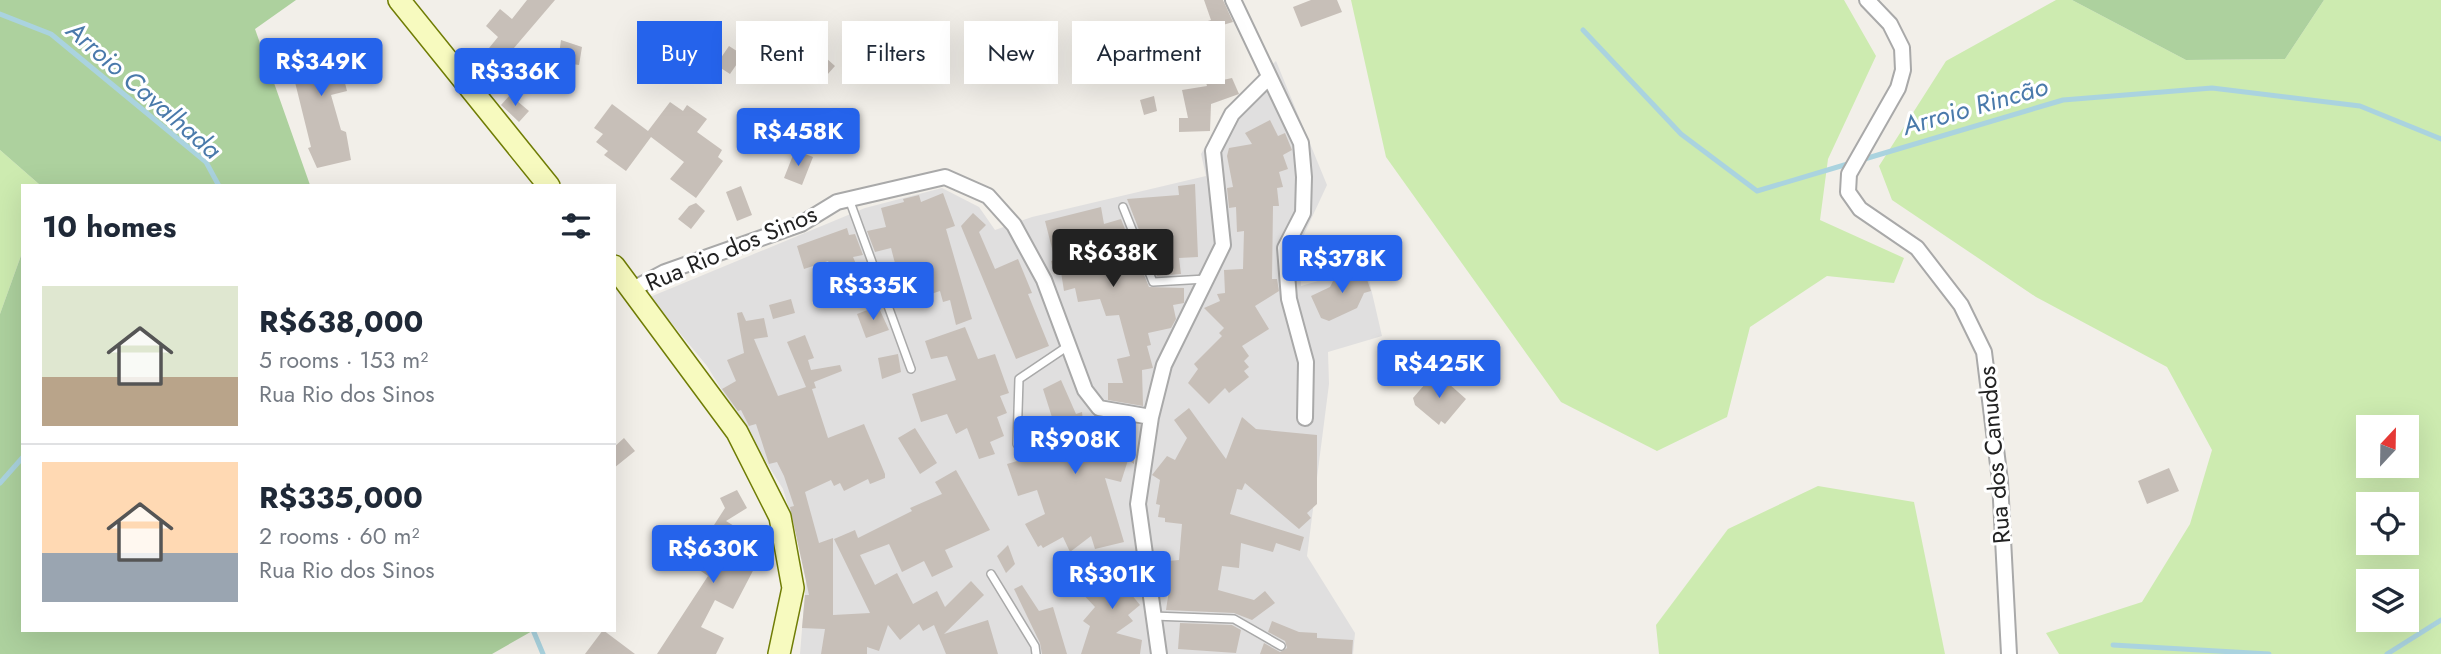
<!DOCTYPE html>
<meta charset="utf-8">
<style>
body{margin:0;font-family:Jost,sans-serif;background:#f2f2f3;color:#1f2937;height:100vh;display:flex;flex-direction:column;font-size:26px;white-space:nowrap}
*{box-sizing:border-box;margin:0}
p{font-size:23px;color:#747a83}
.icon{flex:none;width:38px;height:38px;fill:none;stroke:currentColor;stroke-width:2;stroke-linecap:round;stroke-linejoin:round}
.map{position:relative;flex:1;overflow:hidden}
.panel{position:absolute;left:21px;top:184px;width:595px;height:448px;display:flex;flex-direction:column;background:#fff;border-radius:0px;box-shadow:0 7px 28px #0002}
.panel>*{flex:none}
.banner{position:absolute;left:637px;top:21px;width:665px;height:63px;display:flex;gap:14px}
.needle{width:46px;rotate:22deg}
.buttons{position:absolute;left:2356px;top:415px;display:grid;gap:14px}
.buttons a{display:grid;place-items:center;width:63px;height:63px;border-radius:0px;background:#fff;box-shadow:0 7px 28px #0002;font-size:35px}
.price{position:absolute;translate:-50% -60px;padding:0 16px;border-radius:7px;background:#2563eb;color:#fff;font-size:23px;line-height:46px;filter:drop-shadow(0 2px 4px #0008)}
.price::after{content:'';position:absolute;left:50%;top:42px;width:21px;height:16px;margin-left:-10px;background:inherit;clip-path:polygon(0 0,100% 0,50% 100%)}
.price.current{background:#222;color:#fff}
ul{padding:0;list-style:none}
li{display:flex;align-items:center;gap:21px;height:175px;padding:0 21px}
li+li{border-top:2px solid #e0e1e3}
li span{display:grid;place-items:center;flex:none;width:196px;height:140px;border-radius:0px;color:#555}
li>.icon{margin-inline-start:auto}
span .icon{width:84px;height:84px;fill:#fffc;stroke-width:1}
li b{font-size:30px}
h2{display:flex;justify-content:space-between;align-items:center;height:84px;padding:0 21px;font-size:30px}
.tag{padding:0 24px;border-radius:0px;background:#fff;box-shadow:0 7px 28px #0002;font-size:24px;line-height:63px}
.tag.current{background:#2563eb;color:#fff}
.map>svg:first-child{display:block}
.residential{fill:#e0dfdf}
.grass{fill:#cdebb0;fill-rule:evenodd}
.forest{fill:#add19e}
.lines{fill:none;stroke-linecap:round;stroke-linejoin:round}
.stream{stroke:#aad3df;stroke-width:5}
.building{fill:#c7bfb8}
.service-casing{stroke:#a9a9a9;stroke-width:10}
.minor-casing{stroke:#a9a9a9;stroke-width:18}
.secondary-casing{stroke:#707d05;stroke-width:24}
.service{stroke:#fff;stroke-width:7}
.minor{stroke:#fff;stroke-width:14}
.secondary{stroke:#f7fabf;stroke-width:21}
.labels{text-anchor:middle;dominant-baseline:central;stroke-width:6;stroke-linejoin:round;paint-order:stroke}
.street-label{font-size:24px;fill:#222;stroke:#fff}
.water-label{font-size:26px;font-style:italic;fill:#4a7aab;stroke:#fff}
</style>
<div class="map">
<svg width="2441" height="654" viewBox="0 0 2441 654">
<rect width="100%" height="100%" fill="#f2efe9"/>
<path class="residential" d="M1276,61L1327,185L1300,243L1301,286L1366,267L1382,336L1328,352L1329,384L1307,556L1355,633L1353,654H800L807,568L783,489L707,366L650,297L865,208L942,188L979,207L995,230L1032,217L1206,176L1201,154L1232,102Z"/>
<path class="grass" d="M1351,0H1844L1876,56L1828,159L1820,220L1904,258L1894,283L1827,276L1750,327L1727,417L1657,451L1561,402L1386,157Z
M2056,0H2072L2186,60L2285,59L2324,0H2441V654H2059L2046,633L2142,602L2190,524L2212,450L2167,367L2036,297L1892,200L1879,166L1946,61ZM2368,427H2406V466H2368ZM2368,504H2406V542H2368ZM2368,581H2406V620H2368Z
M0,150L40,185L23,186V250L0,314Z
M1818,486L1914,502L1945,654H1659L1656,625L1728,529Z"/>
<path class="forest" d="M0,0H296L255,29L310,185H40L0,150Z
M2072,0H2324L2285,59L2186,60Z
M23,250V630H534L492,654H0V314Z"/>
<g class="lines">
<path class="stream" d="M0,14L51,34L206,162L219,186
M1583,30L1681,134L1757,191L1851,163
M1861,160L2063,100L2212,88L2360,106L2441,139
M0,483L23,457
M533,630L543,654
M2113,645L2269,654
M2387,654L2441,620"/>
</g>
<path class="building" d="M527,0H555L496,69L493,66L482,79L472,69L498,37L486,26L500,9L512,19Z
M1204,0H1223L1233,22L1216,27L1220,42L1215,43L1214,49L1223,80L1232,78L1239,94L1211,104L1210,131L1179,132V118H1188L1182,90L1207,86L1192,34L1197,32L1195,25L1211,20Z
M1311,0H1337L1342,12L1301,27L1293,7Z
M1163,39L1169,62L1156,65L1153,61L1147,63L1143,45Z
M334,40L338,55L346,54L351,73L343,75L347,91L331,95L341,130L346,132L351,160L317,168L308,148L311,147L292,70H288L282,47L301,42L303,47Z
M561,40L582,47L579,65L558,62Z
M807,41L835,66L819,84L791,60Z
M729,46L743,55L730,74L716,65Z
M873,51L889,70L877,79L862,59Z
M510,95L529,111L519,122L501,105Z
M1154,96L1157,111L1144,115L1140,100Z
M670,102L683,111L687,105L707,119L697,132L722,150L718,157L723,161L696,198L670,179L684,162L651,137L626,171L604,155L608,151L596,142L603,134L594,128L612,104L648,131Z
M1270,120L1278,136L1285,133L1292,150L1283,155L1288,169L1279,172L1283,187L1277,188L1279,206H1273L1272,279H1277L1279,291L1255,306L1269,329L1242,346L1249,356L1244,361L1249,367L1244,371L1249,377L1229,393L1225,388L1209,404L1188,383L1198,369L1194,364L1222,336L1219,333L1224,328L1204,308L1220,301L1217,294L1225,293L1224,270L1243,269L1244,231L1237,232L1236,207L1229,208L1227,188L1233,187L1227,156L1229,148L1252,144L1245,133Z
M795,150L813,157L802,185L784,178Z
M1195,184L1198,257L1179,258L1181,274L1157,276L1153,266L1160,263L1156,238L1143,240L1127,199L1179,195L1178,186Z
M741,186L752,215L737,221L726,192Z
M943,193L955,226L946,229L972,319L956,325L950,300L943,302L940,291L922,297L919,288L903,294L891,248L875,252L867,231L886,227L881,208L904,202L903,199L919,195L921,202Z
M696,203L705,211L691,229L678,219L689,206Z
M1101,207L1104,224L1121,219L1130,242L1135,272L1142,270L1149,287L1184,288V303L1173,305L1176,319L1171,328L1148,333L1151,345L1147,346L1153,368L1142,370L1143,406L1108,400V383H1123L1117,359L1130,356L1119,315L1106,316L1100,299L1078,302L1075,288L1064,291L1061,272L1054,274L1051,261L1055,260L1045,221Z
M973,213L986,225L979,232L995,269L1018,259L1032,293L1028,294L1049,346L1016,359L961,226Z
M847,228L849,235L855,234L863,255L853,257L868,291L849,297L828,261L804,269L797,246Z
M1363,268L1371,291L1364,293L1357,308L1329,321L1321,318L1311,296L1330,287L1334,279Z
M791,299L795,313L773,319L769,305Z
M878,306L889,330L866,338L857,314Z
M742,312L746,321L764,318L768,337L754,339L778,396L806,387L787,342L805,335L814,358L808,360L811,370L840,365L842,371L814,382L816,388L812,389L828,438L864,424L885,474V478L870,484L868,479L844,491L840,483L834,486L831,480L805,492L819,543L833,538V615L870,613L834,539L855,530L858,538L912,511L910,508L942,494L935,482L956,470L990,530L945,550L953,567L932,577L924,561L902,572L889,544L860,555L875,585L897,573L913,604L937,591L945,607L971,581L984,595L944,634L988,620L998,654H946L934,625L923,631L919,624L900,640L888,625L879,651L867,647V654H821L825,629L802,628L805,595H809L790,507L794,506L784,476L777,462L769,464L756,424L749,426L741,410L738,411L722,389L736,381L727,360L744,353L737,313Z
M965,327L978,359L995,354L1009,393L1000,396L1007,413L997,417L1004,436L990,442L995,454L979,459L967,428L956,434L947,414L921,422L912,394L956,380L947,356L931,359L925,341Z
M898,354L901,372L882,379L878,358Z
M1432,376H1440L1466,399L1445,424L1441,421L1439,425L1415,405L1413,398Z
M1061,380L1076,414L1082,412L1084,429L1109,427V419L1135,424L1134,464L1128,460L1121,482L1105,478L1124,542L1095,549L1091,536L1070,552L1063,537L1043,548L1041,545L1038,547L1025,524L1045,514L1037,490L1018,496L1007,464L1031,457L1026,443L1057,433L1043,389Z
M1189,408L1226,459L1242,417L1256,429L1317,435V504L1307,513L1311,518L1299,529L1245,483L1242,490L1237,489L1230,514L1304,537L1300,551L1276,543L1273,552L1241,543L1239,568L1222,566L1218,590L1254,600L1265,591L1275,603L1252,620L1234,613L1166,610L1170,584L1168,561L1179,560L1182,524L1165,522V518L1158,517L1160,505L1156,504L1160,480L1152,475L1167,456L1175,460L1187,438L1174,420Z
M915,428L937,463L920,474L898,438Z
M624,438L635,451L614,468V447Z
M2169,468L2179,491L2147,504L2138,481Z
M737,490L747,508L726,521L739,529L728,546L757,563L733,609L715,600L701,627L724,638L716,654H657L708,576L698,569L702,561L694,556L725,508L720,498Z
M1008,545L1015,564L1006,573L997,556Z
M1126,555L1138,571L1139,580L1127,589L1140,605L1128,615L1133,621L1116,633L1142,640L1140,654H1081L1090,626L1083,621L1095,607L1079,590Z
M1022,585L1039,611L1053,607L1067,654H1042L1040,643L1014,589Z
M1272,621L1299,632L1317,633V638L1353,640L1352,654H1260L1264,643L1280,652L1287,648L1285,641L1268,632Z
M1180,623L1232,625L1241,630L1236,653L1178,649Z
M603,630L635,654H585Z"/>
<g class="lines">
<defs>
<path id="service" d="M849,199L911,369
M1123,207L1153,282L1206,279
M1017,444L1019,379L1068,346
M991,574L1035,646L1036,654
M1153,616L1234,619L1281,646"/>
<path id="minor" d="M1233,0L1301,143L1304,177L1303,213L1285,248L1289,299L1306,362L1305,418
M1867,0L1890,24L1902,48L1903,70L1898,88L1849,174L1848,192L1860,209L1917,248L1961,305L1984,352L2000,481L2009,654
M633,289L665,272L801,224L837,202L945,177L988,196L1014,225L1044,280L1085,390L1099,408L1151,417
M1159,654L1138,504L1151,417L1164,365L1223,245L1213,151L1232,114L1269,77"/>
<path id="secondary" d="M399,0L549,186
M614,266L737,432L780,517L793,588L779,654"/>
</defs>
<use href="#service" class="service-casing"/>
<use href="#minor" class="minor-casing"/>
<use href="#secondary" class="secondary-casing"/>
<use href="#service" class="service"/>
<use href="#minor" class="minor"/>
<use href="#secondary" class="secondary"/>
</g>
<g class="labels">
<g class="street-label">
<text transform="translate(731 248) rotate(-23)">Rua Rio dos Sinos</text>
<text transform="translate(1994 455) rotate(-95)">Rua dos Canudos</text>
</g>
<g class="water-label">
<text transform="translate(144 90) rotate(41)">Arroio Cavalhada</text>
<text transform="translate(1975 106) rotate(-16)">Arroio Rincão</text>
</g>
</g>
</svg>
<div class="buttons">
<a><svg class="needle" viewBox="-14 -14 28 28"><path d="M0-13l5 13h-10z" fill="#e53935"/><path d="M0 13l5-13h-10z" fill="#747a83"/></svg></a>
<a><svg class="icon" aria-label="locate" viewBox="0 0 24 24"><circle cx="12" cy="12" r="6"/><path d="M12 2v4M12 18v4M2 12h4M18 12h4"/></svg></a>
<a><svg class="icon" aria-label="layers" viewBox="0 0 24 24"><path d="M12 4l9 5-9 5-9-5zM3 14l9 5 9-5"/></svg></a>
</div>
<b class="price" style="left:321px;top:98px">R$349K</b>
<b class="price" style="left:515px;top:108px">R$336K</b>
<b class="price" style="left:798px;top:168px">R$458K</b>
<b class="price current" style="left:1113px;top:289px">R$638K</b>
<b class="price" style="left:1342px;top:295px">R$378K</b>
<b class="price" style="left:873px;top:322px">R$335K</b>
<b class="price" style="left:1439px;top:400px">R$425K</b>
<b class="price" style="left:1075px;top:476px">R$908K</b>
<b class="price" style="left:713px;top:585px">R$630K</b>
<b class="price" style="left:1112px;top:611px">R$301K</b>
<div class="banner">
<a class="tag current">Buy</a>
<a class="tag">Rent</a>
<a class="tag">Filters</a>
<a class="tag">New</a>
<a class="tag">Apartment</a>
</div>
<section class="panel">
<h2>10 homes<svg class="icon" aria-label="filters" viewBox="0 0 24 24"><path d="M4 7h16M4 17h16"/><circle cx="9" cy="7" r="2"/><circle cx="15" cy="17" r="2"/></svg></h2>
<ul>
<li><span style="background:linear-gradient(#dfe7d0 65%,#b9a48a 0)"><svg class="icon" aria-label="home" viewBox="0 0 24 24"><path d="M3 11l9-7 9 7M6 9v11h12V9"/></svg></span><div><b>R$638,000</b><p>5 rooms · 153 m²</p><p>Rua Rio dos Sinos</p></div></li>
<li><span style="background:linear-gradient(#ffd9b3 65%,#9aa5b1 0)"><svg class="icon" aria-label="home" viewBox="0 0 24 24"><path d="M3 11l9-7 9 7M6 9v11h12V9"/></svg></span><div><b>R$335,000</b><p>2 rooms · 60 m²</p><p>Rua Rio dos Sinos</p></div></li>
</ul>
</section>
</div>
